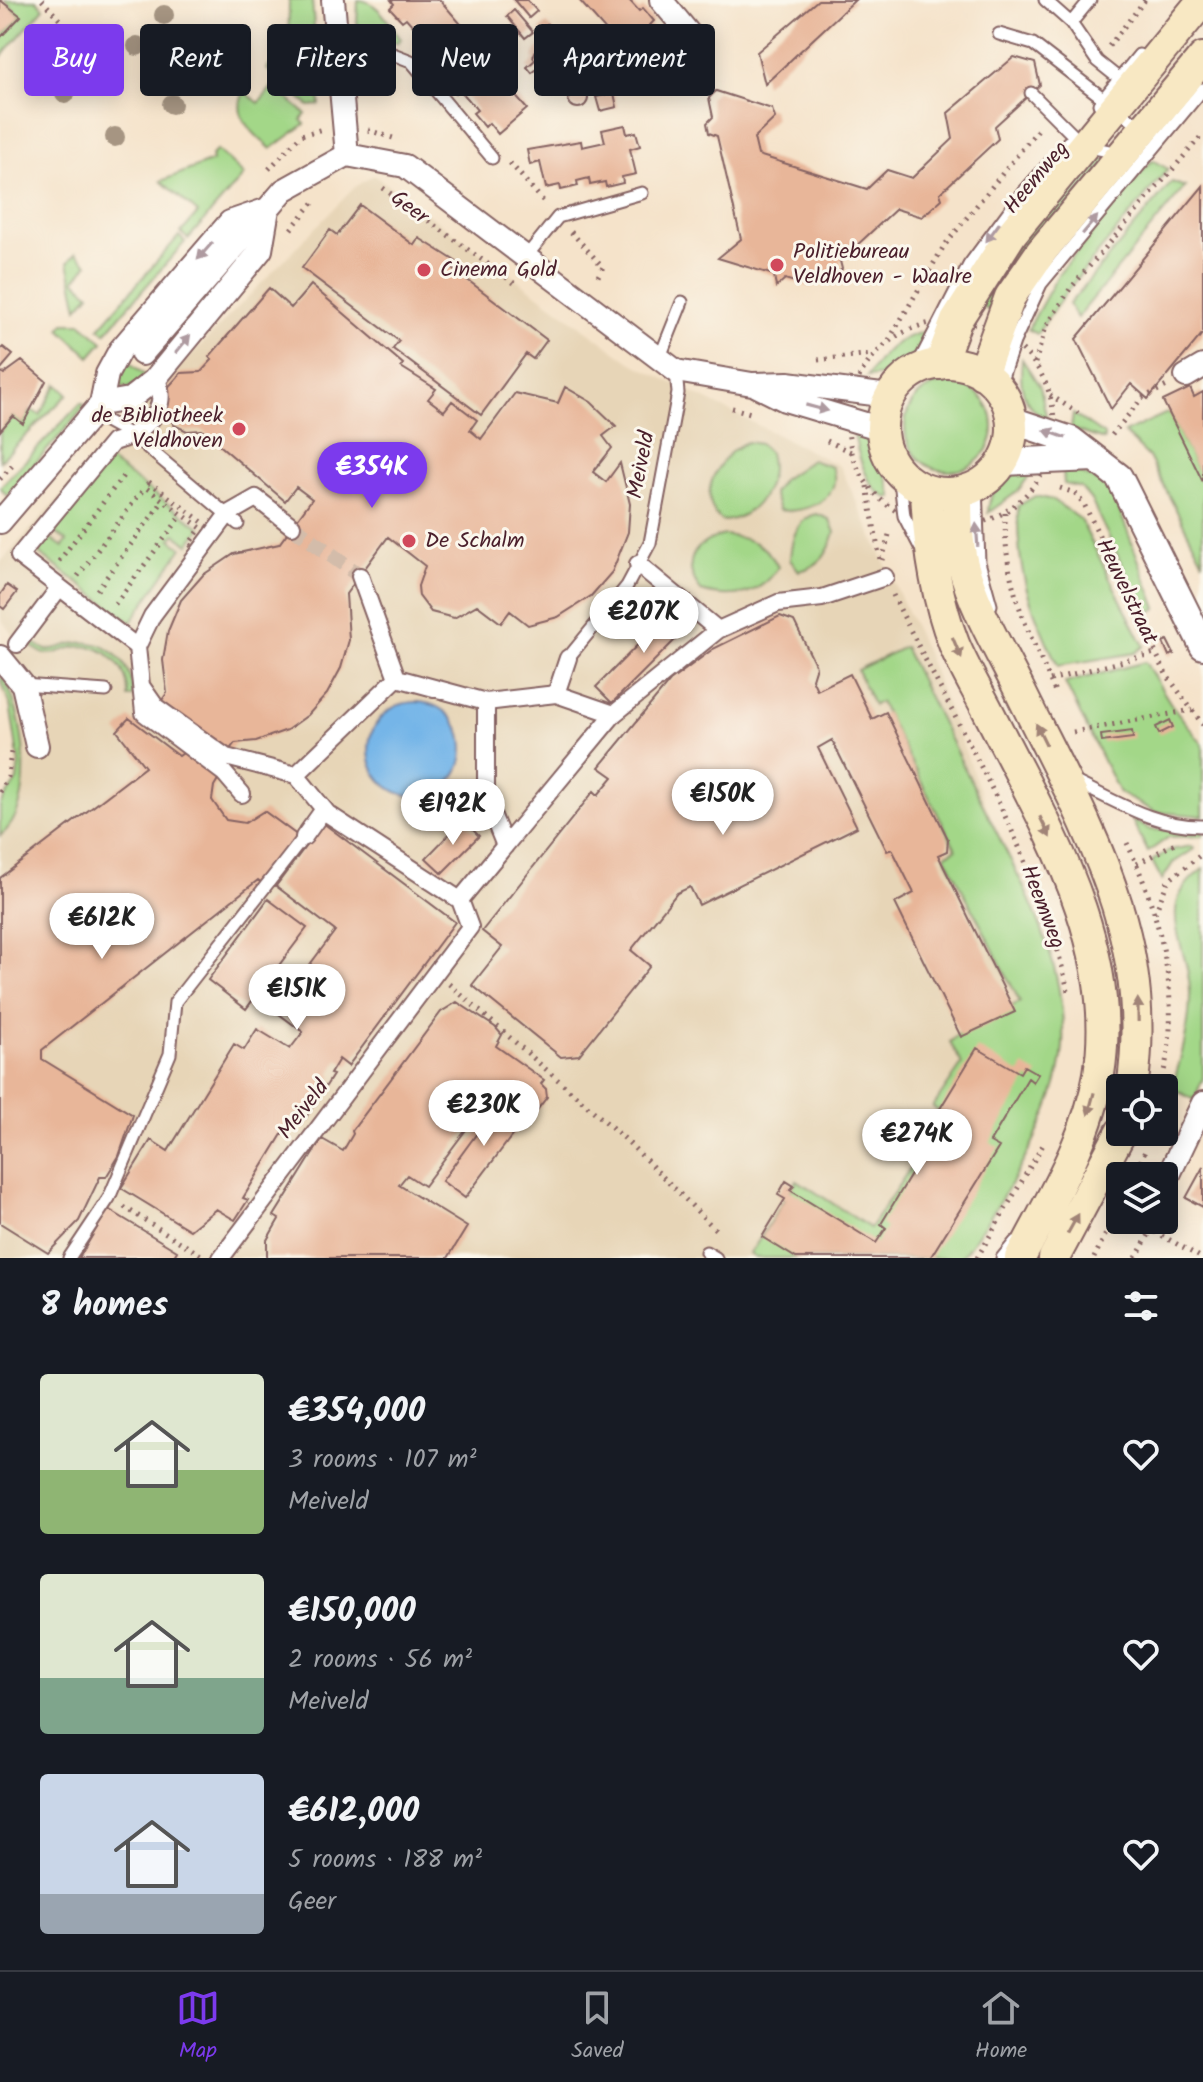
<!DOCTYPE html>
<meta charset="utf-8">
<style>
body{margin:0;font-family:Kalam,sans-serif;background:#242831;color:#f1f3f6;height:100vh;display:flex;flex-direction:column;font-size:30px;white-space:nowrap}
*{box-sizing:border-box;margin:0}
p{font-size:26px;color:#9ea1a6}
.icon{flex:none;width:44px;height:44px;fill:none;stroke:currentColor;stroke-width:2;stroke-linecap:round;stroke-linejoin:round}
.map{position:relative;height:1258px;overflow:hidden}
.details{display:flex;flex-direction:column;background:#171b24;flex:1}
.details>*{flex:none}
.guide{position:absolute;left:24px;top:24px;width:800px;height:72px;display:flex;gap:16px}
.tools{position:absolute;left:1106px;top:1074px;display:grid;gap:16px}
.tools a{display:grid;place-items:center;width:72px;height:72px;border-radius:8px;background:#171b24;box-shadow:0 4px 20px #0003;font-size:40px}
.price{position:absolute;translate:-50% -68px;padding:0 18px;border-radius:28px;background:#fff;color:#222;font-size:26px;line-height:52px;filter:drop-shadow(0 2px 4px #0008)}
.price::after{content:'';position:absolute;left:50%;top:48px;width:24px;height:18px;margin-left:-12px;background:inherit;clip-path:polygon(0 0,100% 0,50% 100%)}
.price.on{background:#7c3aed;color:#fff}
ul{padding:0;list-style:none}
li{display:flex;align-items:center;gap:24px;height:200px;padding:0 40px}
li span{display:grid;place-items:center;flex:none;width:224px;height:160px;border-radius:8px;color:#555}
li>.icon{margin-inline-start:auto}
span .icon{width:96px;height:96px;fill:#fffc;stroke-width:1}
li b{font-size:34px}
h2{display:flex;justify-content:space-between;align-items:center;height:96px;padding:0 40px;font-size:34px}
.chip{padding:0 28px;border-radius:8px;background:#171b24;box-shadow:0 4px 20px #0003;font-size:28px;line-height:72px}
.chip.on{background:#7c3aed;color:#fff}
.dock{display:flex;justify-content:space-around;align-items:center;height:112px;border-top:2px solid #363941;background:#171b24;font-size:22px;color:#9ea1a6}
.dock a{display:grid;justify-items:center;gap:4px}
.dock .on{color:#7c3aed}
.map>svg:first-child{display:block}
.built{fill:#e7d5b7}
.green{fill:#a3d788;stroke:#767b5a;stroke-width:2}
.water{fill:#74b5e8;stroke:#5f6a8a;stroke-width:2}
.building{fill:#e8b699}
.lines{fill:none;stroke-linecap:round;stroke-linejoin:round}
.pedestrian-tunnel{stroke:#d3bcaa;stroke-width:16;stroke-dasharray:16 8;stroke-linecap:butt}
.service-casing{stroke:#866463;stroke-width:15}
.pedestrian-casing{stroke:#866463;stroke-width:20}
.minor-casing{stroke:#866463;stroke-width:26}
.tertiary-casing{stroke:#866463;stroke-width:30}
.secondary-casing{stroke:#866463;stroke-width:34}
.path{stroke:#866463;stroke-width:5;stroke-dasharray:2 6;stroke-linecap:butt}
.service{stroke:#fff;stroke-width:11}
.pedestrian{stroke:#fff;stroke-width:16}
.minor{stroke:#fff;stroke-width:22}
.tertiary{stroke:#fff;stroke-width:26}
.secondary{stroke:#f8e8c3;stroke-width:30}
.tree{fill:#a69582}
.oneway{fill:#ae9aa0}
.oneway2{fill:#a18477}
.poi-dot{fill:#d1495b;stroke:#fbf7ec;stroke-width:3}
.labels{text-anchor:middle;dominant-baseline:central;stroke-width:6;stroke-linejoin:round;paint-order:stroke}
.street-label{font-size:22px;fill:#4a1f2b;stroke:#fbf7ec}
.poi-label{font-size:22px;fill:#4a1f2b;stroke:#fbf7ec;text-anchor:start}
</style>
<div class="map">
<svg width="1203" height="1258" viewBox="0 0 1203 1258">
<rect width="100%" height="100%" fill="#fbf7ec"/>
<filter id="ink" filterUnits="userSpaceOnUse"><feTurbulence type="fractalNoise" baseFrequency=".0125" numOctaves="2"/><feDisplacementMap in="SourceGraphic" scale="16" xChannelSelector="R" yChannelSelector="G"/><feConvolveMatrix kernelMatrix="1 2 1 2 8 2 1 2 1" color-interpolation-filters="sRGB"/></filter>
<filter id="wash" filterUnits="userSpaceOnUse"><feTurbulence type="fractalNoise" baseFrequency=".006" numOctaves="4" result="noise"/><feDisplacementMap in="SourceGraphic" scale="32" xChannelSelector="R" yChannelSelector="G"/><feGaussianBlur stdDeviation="1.8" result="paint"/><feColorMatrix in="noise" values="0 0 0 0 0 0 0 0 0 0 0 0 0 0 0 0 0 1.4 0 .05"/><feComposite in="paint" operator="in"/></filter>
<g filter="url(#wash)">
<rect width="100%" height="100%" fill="#f5e3ca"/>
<path class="built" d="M374,175L630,362L840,466L925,650L1042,948L956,1258H0V810L14,794L16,723L0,690V675L20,645L0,618V563L138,410L356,186Z"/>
<path class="green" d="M4,0H36L44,8L0,58V38L21,16Z
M289,0H312L320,105L309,106L267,69L270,65H288Z
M358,0C378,0 390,25 401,39L397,43L361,31L357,23Z
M273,86L306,114L301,120L305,124L271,149C254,133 231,118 244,92L259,103Z
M217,150L244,175L188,239L181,233L198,213L161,181L212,161L211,156Z
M1089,157L1108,159L995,311L976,306L984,286Z
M1152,160L1168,169L1070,287L1037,334L1028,329L1058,275Z
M1172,182L1185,187L1077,318L1069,304Z
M179,236L185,242L105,333L99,328Z
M76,253L88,264L75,280L90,294L78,308L68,262Z
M65,323H81L103,342L90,357L60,329Z
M924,332C918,360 896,377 867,377C882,353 896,338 924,332Z
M122,356L148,378L129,388L117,385Z
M1022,359L1040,387L1047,420C1022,405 1019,387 1022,359Z
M905 427a44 44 0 1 1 88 0a44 44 0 1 1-88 0Z
M57,384L68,394L0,461V431L13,416L23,424L31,410L40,415Z
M81,403L84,404L83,409L7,496L0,487Z
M1169,412L1203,481V562L1149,457L1124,433Z
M1073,414L1104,435V440L1071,429Z
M853,427L878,448L893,498C867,498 856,448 853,427Z
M747,442L760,444L769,453C778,485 755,519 722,521C693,497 720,453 747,442Z
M107,459L201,528L189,544L176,534L171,539L182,548L131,622L37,552L49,537L63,547L67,541L53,531Z
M811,460L832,467C844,499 805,514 779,510L773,493L782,480Z
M1036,467L1017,492L988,513C990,481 1009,473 1036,467Z
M1063,469C1086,473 1101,481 1115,499L1157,608L1146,615L1091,500L1081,488L1064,484Z
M1035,496L1053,500L1080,519L1144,646L1135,653L1058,666C1030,607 1016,572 1018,506Z
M817,514L829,519L835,532C829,553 821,566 799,571L790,560C791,542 796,518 817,514Z
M724,535C748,538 767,544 778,567C761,596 731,600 701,591C680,563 693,543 724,535Z
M27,639L46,650C57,650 66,644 77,643C110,639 134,666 133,697H128C129,668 106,642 75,647C64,649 56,655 44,654L24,642Z
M904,647C931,702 959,757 986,811C1023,886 1067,960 1063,1046C1059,1114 1001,1204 961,1258H755L750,1254L797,1180L870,1228L945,1116L933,1107L962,1064L950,1042L960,1033L1020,1002L945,855L956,849L880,702L873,705L857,670Z
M1145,662L1171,704L1203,745V816L1155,812L1119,793L1065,683Z
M3,676C24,712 39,807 0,836V805L17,780L19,763L10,704L1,680Z
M1132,820L1151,830H1203V836L1169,837L1148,852Z
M1192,846L1194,849L1173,863L1162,880L1152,861L1170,850Z
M1203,869V1078L1194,1100L1172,1088C1181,1058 1190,1027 1190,995C1191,947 1150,907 1203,869Z"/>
<path class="water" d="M369 749a47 47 0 1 1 94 0a47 47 0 1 1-94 0Z"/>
<g id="blocks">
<path class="building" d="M0,0L21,16L0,38Z
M391,0H440L473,38L468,42L527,109L498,134L489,123L485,127L473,113L477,110L468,99L459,89L455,93L444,80L448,76L438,65L443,60L435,51L431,55L420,41L424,38L406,18L402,21L390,8L394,4Z
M514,0H527L537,11L529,18Z
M579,0H629L639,11L643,8L654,21L650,25L660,36L623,67L608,50L617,43Z
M818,0H855L765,84L757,52Z
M514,10L533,32L525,38L507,16Z
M547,24L566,45L559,52L540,30Z
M544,44L562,65L554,72L546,62L532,73L527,67L535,60L533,57L536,50Z
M576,57L595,78L588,85L569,64Z
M1014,57L1035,63L1040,85L995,126L998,139L940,193L942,199L922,217L896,209L840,261L842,269L835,276L827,273L811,287L785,279L776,287L774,275L718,258L741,239L717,136L709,133L707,123L713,117L709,98L716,91L772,109L775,118L754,138L758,155L867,189L887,170L912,178L953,139L948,113Z
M568 98a10 10 0 1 1 20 0a10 10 0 1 1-20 0Z
M614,93L617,107L600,111L596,97Z
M625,125L627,134L636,132L640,146L630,149L636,174L622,177L623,183L606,187L605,182L590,185L589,178L577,181L578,186L561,190L560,185L546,188L540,162L530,165L527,150L581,141L582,147L605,142L602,130Z
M1203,186V333L1148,399L1131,384L1111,409L1076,339Z
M360,205L414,245L419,238L457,262L453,269L547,340L533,359L526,354L481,415L393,349L399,341L302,268L330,230L337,235Z
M311,285L403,364L401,367L436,389L428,399L444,411L452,401L477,420L470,430L481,439L515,393L558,403L565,387L591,402L616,426L603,436L612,448L593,472L606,482L620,463L630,504L628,532L612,572L591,596L558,617L528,625L510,611L501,623L477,605L454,618L431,612L419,596L418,586L425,566L388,537L346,594L349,640L341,668L327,694L308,715L287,730L256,741L235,743L227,753L160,703L167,693L163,660L168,631L181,600L203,575L234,554L279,544L312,499L296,487L285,501L202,430L187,431L174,425L164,410L163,393L181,373L201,372L212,360L209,357L269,288L291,308Z
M3,347L13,355L0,370V350Z
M22,361L46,381L23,424L13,416L0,431V371L4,374Z
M1190,388L1194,397L1203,392V482L1163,401Z
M7,585L17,592L4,609L0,606V595Z
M675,607L691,624L612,703L596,687Z
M780,616L794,621L816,666L812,679L817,690L850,674L872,719L886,712L948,839L947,851L938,855L1015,1012L961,1037L895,903L914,893L892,849L887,851L832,740L818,748L857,827L699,905L690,887L677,893L631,950L650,966L579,1055L561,1057L472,985L502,947L482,931L594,791L598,795L613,777L599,767L670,681L713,649Z
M1167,640L1174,654L1169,656L1163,642Z
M129,718L179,756L186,751L220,776L214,786L212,800L226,820L245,823L264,811L298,836L262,883L258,880L42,1050V1059L133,1115L119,1156L106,1177H100L79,1221L48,1253L0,1223V878L145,767L117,731Z
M1170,720L1173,727L1159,734L1156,727Z
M1132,731L1133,738L1102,742L1101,735Z
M463,820L479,836L442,873L426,858Z
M323,823L455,922L348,1066L339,1059L330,1074L333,1075L305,1119L295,1113L243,1198L248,1200L235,1220L216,1209L190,1230L121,1188L151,1140L168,1151L234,1044L244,1050L257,1029L290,1049L303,1032L275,1011L335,931L276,886Z
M268,899L307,928L246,1009L208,980Z
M457,1002L495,1027L502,1035L496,1046L544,1080L541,1084L546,1089L547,1097L534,1114L498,1087L424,1186L407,1175L399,1185L467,1227L448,1258H267V1240L279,1219L274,1216L322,1139L343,1151L353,1134L352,1131L441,1012Z
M977,1048L1020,1073L1024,1066L1038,1074L1033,1082L1028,1078L990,1142L999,1147L930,1258H796L762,1237L785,1199L778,1195L786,1181L794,1186L790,1190L876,1243L886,1228L881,1224L946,1117L938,1112Z
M502,1099L526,1117L465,1198L442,1181Z
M1203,1167V1207L1186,1198Z
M108,1209L177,1251L173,1258H79Z"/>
</g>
</g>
<g filter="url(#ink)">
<use href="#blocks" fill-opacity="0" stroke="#866463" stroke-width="2"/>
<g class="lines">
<path class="pedestrian-tunnel" d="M292,526L360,576"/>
<defs>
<path id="service" d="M1045,0L1071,23
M1090,0L1071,23L1097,61L1122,81
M999,34L1033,44L1143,129
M336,50L380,49L411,61L492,158
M1031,93L1084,146L1119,153
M1099,104L1139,55
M525,258L558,217L642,193
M660,357L682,302
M914,372L969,265L1020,196L1068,142
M998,389L1014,342L1041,284L1203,89
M93,414L135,437L238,524
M899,472L904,516L920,547
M976,486L979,562L991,605
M568,658L627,586L650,543L678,393L676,371
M23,685L106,691
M1073,781C1116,801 1155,827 1203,826
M706,1252L716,1258
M69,1258L109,1198L170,1054L175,1002L304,837
M1002,1258L1015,1242"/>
<path id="pedestrian" d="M638,564L718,630
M360,576L397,678
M17,644L59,588
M137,647L19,556L113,442C137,436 168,415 159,385
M142,687L156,707L226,757L296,775L328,814L460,900
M556,694L568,658
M486,702V799L505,846
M296,775L397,678L486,702L556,694L614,714
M242,794L224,773L144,713L137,647L152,616L228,514L256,498L292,526
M304,837L324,809
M221,1258L470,927L460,900L614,714L718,630L778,603L822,598L885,577"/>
<path id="minor" d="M333,0L347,155
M661,0L691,36
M142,354L284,190L347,155L405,166L676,371L752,384L788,383L889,396
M1186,376L1203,366
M757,386L785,400L882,429
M0,522L101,404L107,374L120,350L230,222L268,209L261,250L154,380L130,399L101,404
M0,657L23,685L37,746
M1164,1185L1203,1103"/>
<path id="tertiary" d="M1011,420L1071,440L1119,477L1203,646
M1002,462L1094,458"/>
<path id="secondary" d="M882 428a65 65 0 1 1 130 0a65 65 0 1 1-130 0Z
M940,364L956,321L1012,233L1203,0
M982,374L1010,297L1041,252L1203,58
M926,490C928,542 935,595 954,644C963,666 976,688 987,709C1044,822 1120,943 1099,1074C1088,1140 1050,1200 1020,1258
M957,492C957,516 957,541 963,565C974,607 999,649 1018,687C1083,820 1156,934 1132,1088
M1054,1258L1121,1132"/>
</defs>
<use href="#service" class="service-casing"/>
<use href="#pedestrian" class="pedestrian-casing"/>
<use href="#minor" class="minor-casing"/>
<use href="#tertiary" class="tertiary-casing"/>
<use href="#secondary" class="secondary-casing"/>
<path class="path" d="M42,0L75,37
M1109,46L1145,0
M368,130L396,139
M510,163L546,204
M269,169L301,135L323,129
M383,188L514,283
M291,229L313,203
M571,232L603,267L596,280
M848 424a103 103 0 1 1 206 0a103 103 0 1 1-206 0Z
M889,340L944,246L1040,127
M818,360L872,354
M1035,363L1046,327L1070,289L1203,134
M1050,395L1078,413
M732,408L754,414
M1112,435L1142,398L1167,386
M827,441L851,452
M0,479L12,466
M149,482L209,527L194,548L189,544L201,528L145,487Z
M867,486L880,560
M1060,488L1075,493L1084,504L1166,674L1203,725
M1005,513C1004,588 1027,627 1056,694
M882,560L890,531
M59,561L126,472
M78,576L145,487
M97,590L163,501
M893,595C954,722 1038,854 1068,991
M115,604L182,515
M1050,680L1155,653
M1073,732L1192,710
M0,792L8,777L11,751
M1127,843C1159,910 1182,998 1164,1071
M1137,864L1175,843
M1155,913L1168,881L1203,853
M449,984L624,1138L717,1231
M1134,1176L1145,1151
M124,1207L201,1255
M1134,1220L1202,1258
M977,1258L1044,1143
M1094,1258L1120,1205
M1136,1258L1152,1229L1151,1220"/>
<use href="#service" class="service"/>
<use href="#pedestrian" class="pedestrian"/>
<use href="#minor" class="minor"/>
<use href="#tertiary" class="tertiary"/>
<use href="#secondary" class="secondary"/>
</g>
<g class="tree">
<circle cx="164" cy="15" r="10"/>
<circle cx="137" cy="46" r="10"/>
<circle cx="95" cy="65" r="10"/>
<circle cx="201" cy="71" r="10"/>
<circle cx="65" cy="94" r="10"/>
<circle cx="172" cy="104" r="10"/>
<circle cx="115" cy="137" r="10"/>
</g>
<defs><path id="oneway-solid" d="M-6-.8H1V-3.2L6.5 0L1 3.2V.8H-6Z" transform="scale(2)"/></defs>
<g class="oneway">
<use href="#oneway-solid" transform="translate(1090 225) rotate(-50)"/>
<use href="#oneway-solid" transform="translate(993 232) rotate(126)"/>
<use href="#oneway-solid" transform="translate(205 251) rotate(131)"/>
<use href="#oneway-solid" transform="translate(183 344) rotate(-51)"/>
<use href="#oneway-solid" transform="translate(817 408) rotate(15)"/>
<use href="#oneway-solid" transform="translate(1055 434) rotate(-161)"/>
<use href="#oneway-solid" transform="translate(977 535) rotate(-94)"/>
</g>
<g class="oneway2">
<use href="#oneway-solid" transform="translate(957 648) rotate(67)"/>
<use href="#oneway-solid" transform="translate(1041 734) rotate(-116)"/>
<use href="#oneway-solid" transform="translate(1045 827) rotate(64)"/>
<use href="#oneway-solid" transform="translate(1138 1010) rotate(-91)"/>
<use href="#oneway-solid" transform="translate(1091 1104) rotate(105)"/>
<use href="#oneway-solid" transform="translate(1073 1224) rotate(-61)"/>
</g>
</g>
<g class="poi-dot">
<circle cx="777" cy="265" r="8"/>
<circle cx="424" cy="270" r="8"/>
<circle cx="239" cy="429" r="8"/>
<circle cx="409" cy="541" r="8"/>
</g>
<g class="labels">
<g class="street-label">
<text transform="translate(1037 178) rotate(-50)">Heemweg</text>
<text transform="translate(409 208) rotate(37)">Geer</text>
<text transform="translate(642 465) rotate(-79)">Meiveld</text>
<text transform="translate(1126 592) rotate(64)">Heuvelstraat</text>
<text transform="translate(1042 907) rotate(69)">Heemweg</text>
<text transform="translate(304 1110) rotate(-52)">Meiveld</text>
</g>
<g class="poi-label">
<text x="793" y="252">Politiebureau<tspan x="793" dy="25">Veldhoven - Waalre</tspan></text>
<text x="440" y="270">Cinema Gold</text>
<text x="223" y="416" text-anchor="end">de Bibliotheek<tspan x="223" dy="25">Veldhoven</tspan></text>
<text x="425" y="541">De Schalm</text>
</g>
</g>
</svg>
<div class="tools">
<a><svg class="icon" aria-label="locate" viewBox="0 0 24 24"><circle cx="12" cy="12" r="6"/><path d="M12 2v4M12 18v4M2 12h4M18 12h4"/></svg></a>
<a><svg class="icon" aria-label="layers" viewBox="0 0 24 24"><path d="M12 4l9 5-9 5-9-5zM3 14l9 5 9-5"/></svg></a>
</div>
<b class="price on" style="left:372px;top:510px">€354K</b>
<b class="price" style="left:644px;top:655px">€207K</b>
<b class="price" style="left:723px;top:837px">€150K</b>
<b class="price" style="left:453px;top:847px">€192K</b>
<b class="price" style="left:102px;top:961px">€612K</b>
<b class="price" style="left:297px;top:1032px">€151K</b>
<b class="price" style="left:484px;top:1148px">€230K</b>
<b class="price" style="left:917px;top:1177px">€274K</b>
<div class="guide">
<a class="chip on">Buy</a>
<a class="chip">Rent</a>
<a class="chip">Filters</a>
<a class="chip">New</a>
<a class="chip">Apartment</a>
</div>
</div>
<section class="details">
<h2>8 homes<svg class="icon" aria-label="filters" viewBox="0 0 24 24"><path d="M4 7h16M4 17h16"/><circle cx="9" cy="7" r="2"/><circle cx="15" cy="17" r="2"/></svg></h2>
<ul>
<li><span style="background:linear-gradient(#dfe7d0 60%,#8fb573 0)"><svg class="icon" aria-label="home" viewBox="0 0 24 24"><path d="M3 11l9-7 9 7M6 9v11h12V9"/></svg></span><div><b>€354,000</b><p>3 rooms · 107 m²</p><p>Meiveld</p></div><svg class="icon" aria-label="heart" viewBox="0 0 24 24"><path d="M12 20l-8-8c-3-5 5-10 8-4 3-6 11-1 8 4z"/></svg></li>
<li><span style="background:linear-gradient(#dfe7d0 65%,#7fa58c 0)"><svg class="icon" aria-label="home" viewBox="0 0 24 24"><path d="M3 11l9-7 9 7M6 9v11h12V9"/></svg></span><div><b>€150,000</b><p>2 rooms · 56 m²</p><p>Meiveld</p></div><svg class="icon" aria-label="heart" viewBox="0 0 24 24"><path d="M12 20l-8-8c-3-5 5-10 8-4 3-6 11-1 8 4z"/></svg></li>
<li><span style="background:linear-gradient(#c9d6e8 75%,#9aa5b1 0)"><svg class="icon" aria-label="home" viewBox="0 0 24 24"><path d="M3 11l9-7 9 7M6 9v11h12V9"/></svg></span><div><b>€612,000</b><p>5 rooms · 188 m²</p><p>Geer</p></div><svg class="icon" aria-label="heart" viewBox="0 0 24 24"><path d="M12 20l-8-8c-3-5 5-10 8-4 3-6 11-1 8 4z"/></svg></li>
</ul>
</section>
<nav class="dock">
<a class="on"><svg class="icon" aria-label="map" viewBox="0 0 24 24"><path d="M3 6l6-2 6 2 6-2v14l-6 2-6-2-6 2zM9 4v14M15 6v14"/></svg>Map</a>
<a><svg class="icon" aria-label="saved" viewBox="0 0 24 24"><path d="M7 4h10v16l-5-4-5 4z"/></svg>Saved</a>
<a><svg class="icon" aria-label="home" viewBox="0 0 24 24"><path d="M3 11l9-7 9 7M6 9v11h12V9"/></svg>Home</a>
</nav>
